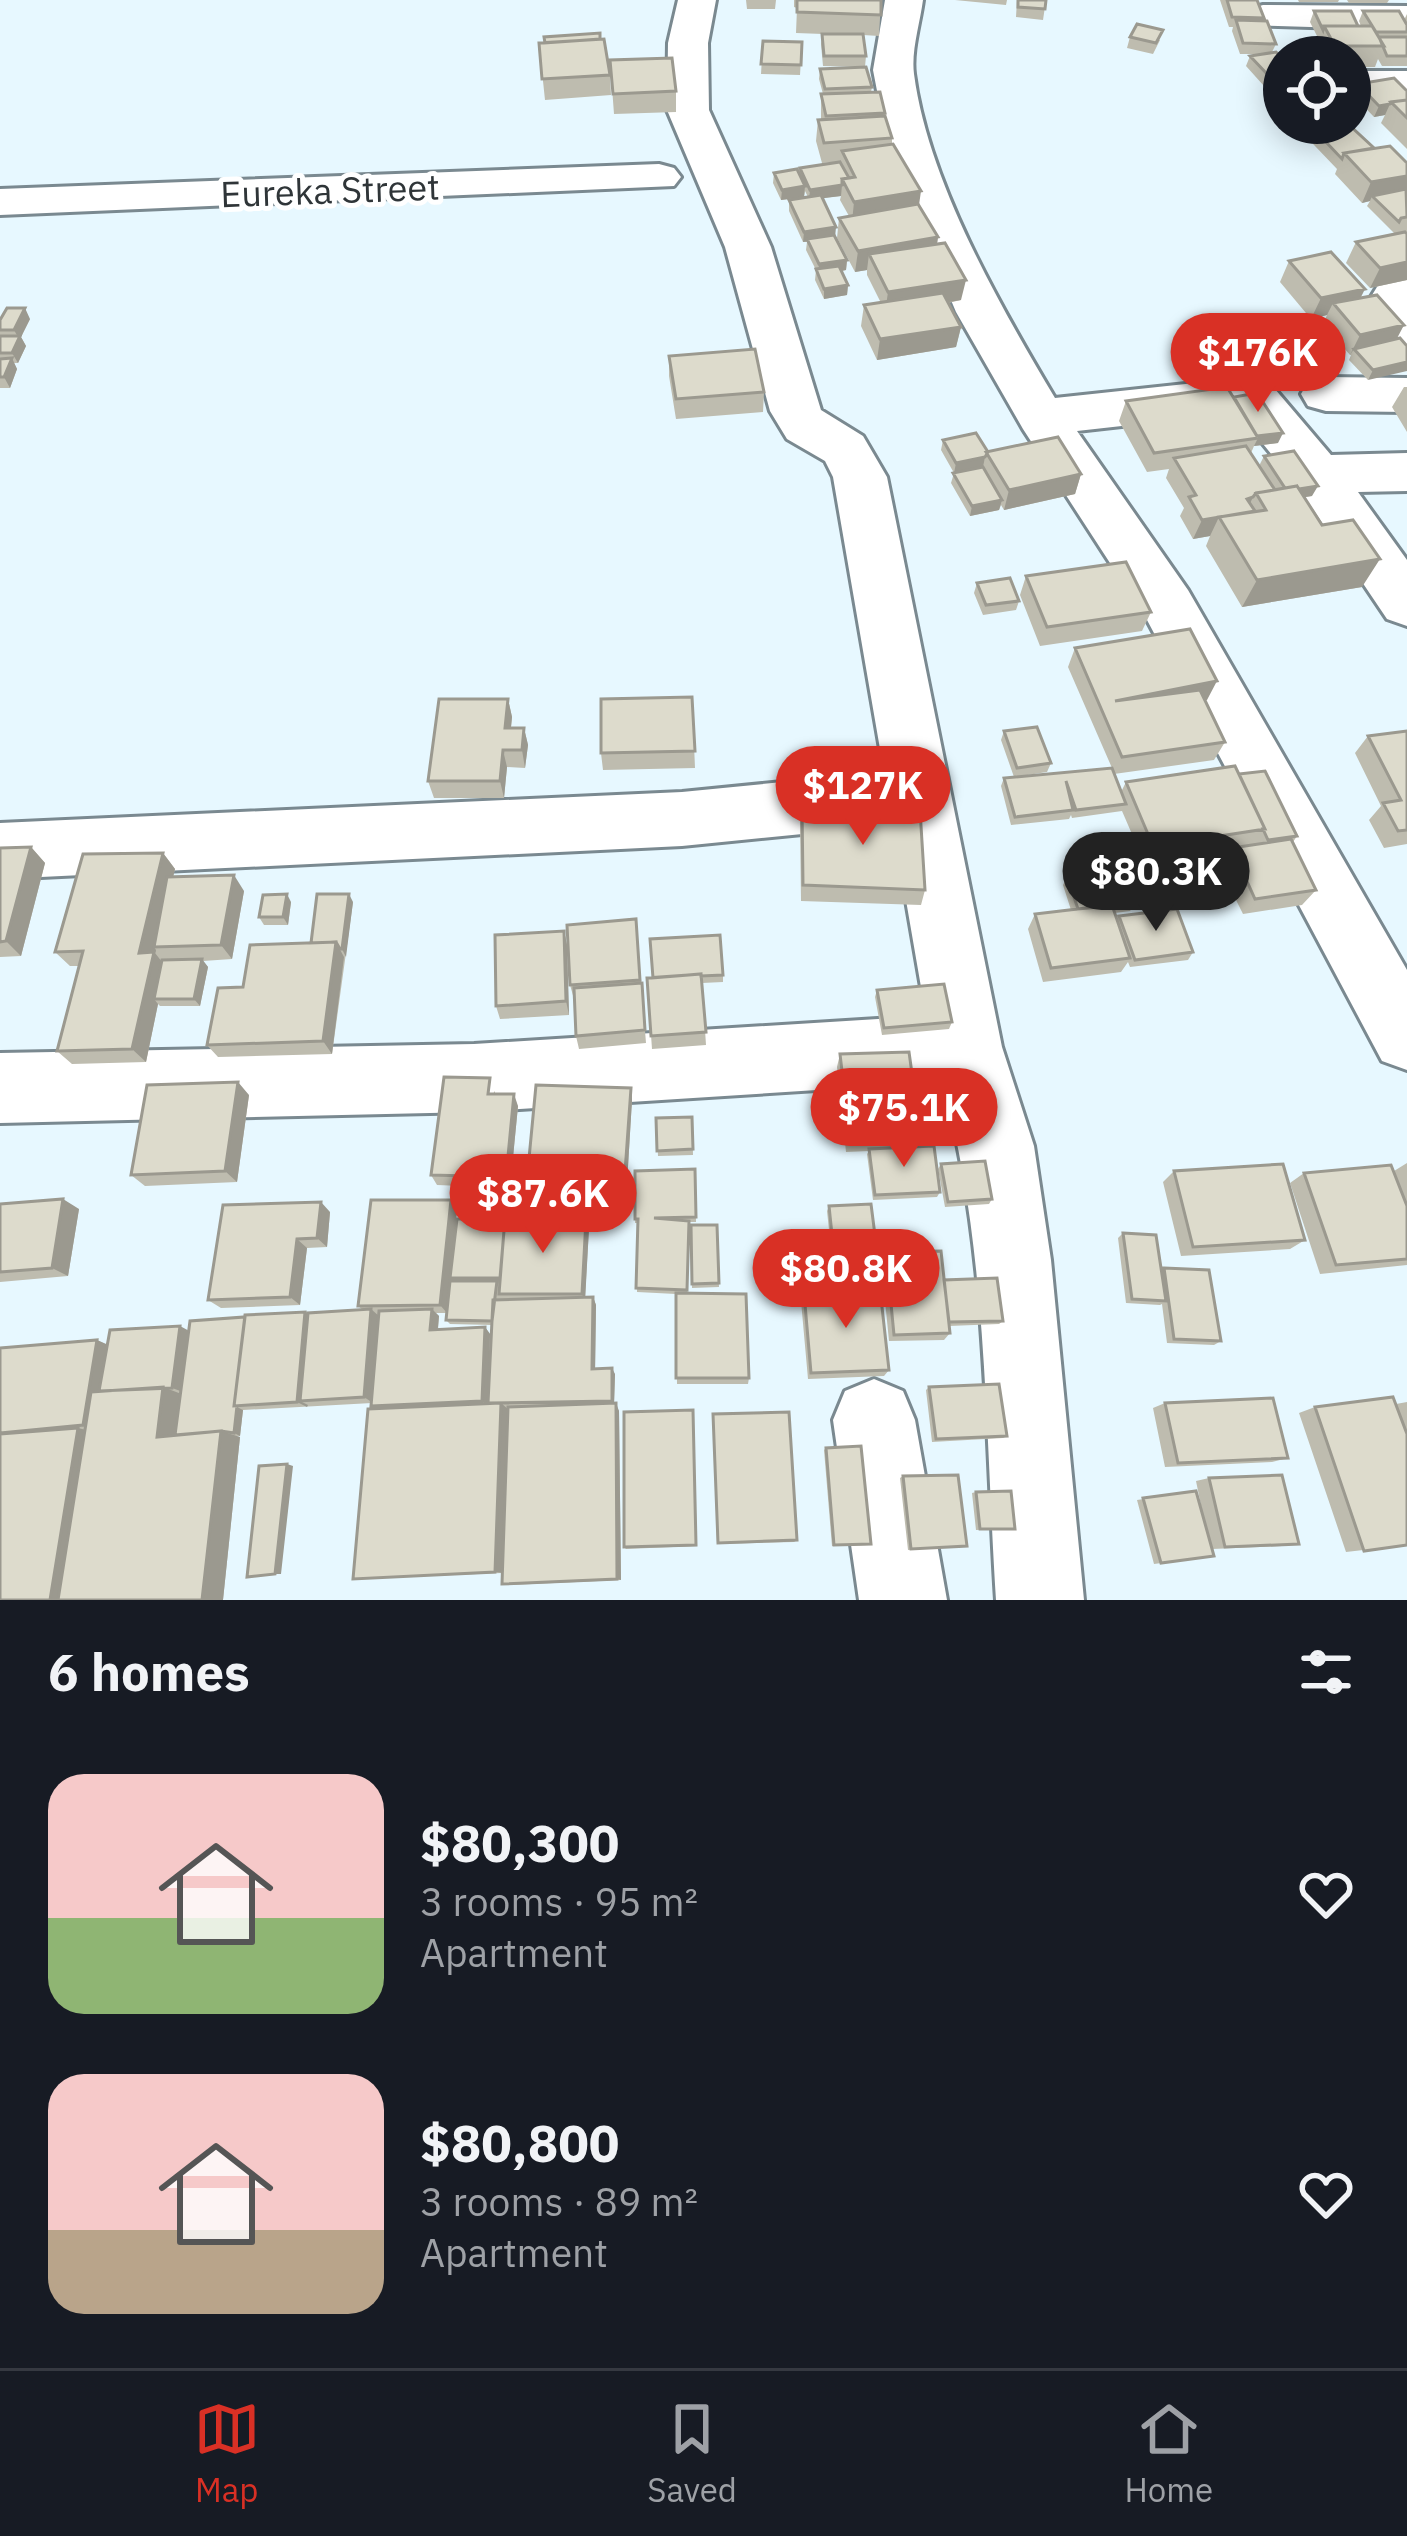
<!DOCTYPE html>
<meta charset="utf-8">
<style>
body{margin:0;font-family:"IBM Plex Sans",sans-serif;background:#242831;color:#f1f3f6;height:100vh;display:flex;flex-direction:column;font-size:45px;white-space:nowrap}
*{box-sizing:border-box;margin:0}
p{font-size:39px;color:#9ea1a6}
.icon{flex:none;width:66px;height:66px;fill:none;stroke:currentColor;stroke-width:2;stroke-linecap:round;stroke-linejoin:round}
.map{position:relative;height:1600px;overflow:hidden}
.sheet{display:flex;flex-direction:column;background:#171b24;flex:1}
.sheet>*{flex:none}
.controls{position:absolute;left:1263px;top:36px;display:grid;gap:24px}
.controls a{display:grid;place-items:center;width:108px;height:108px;border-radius:50%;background:#171b24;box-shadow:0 6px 30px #0003;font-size:60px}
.price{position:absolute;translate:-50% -102px;padding:0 27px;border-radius:42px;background:#d93025;color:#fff;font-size:39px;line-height:78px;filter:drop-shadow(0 3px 6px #0008)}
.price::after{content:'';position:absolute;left:50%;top:72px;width:36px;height:27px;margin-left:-18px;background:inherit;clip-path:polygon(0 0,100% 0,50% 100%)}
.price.selected{background:#222;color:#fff}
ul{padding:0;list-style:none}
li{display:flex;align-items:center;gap:36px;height:300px;padding:0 48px}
li span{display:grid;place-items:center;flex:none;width:336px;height:240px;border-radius:36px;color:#555}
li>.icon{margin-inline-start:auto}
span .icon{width:144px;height:144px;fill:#fffc;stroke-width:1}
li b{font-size:51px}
h2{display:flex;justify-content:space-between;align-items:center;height:144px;padding:0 48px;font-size:51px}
.tabs{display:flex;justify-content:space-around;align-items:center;height:168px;border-top:3px solid #363941;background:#171b24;font-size:33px;color:#9ea1a6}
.tabs a{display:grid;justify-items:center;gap:6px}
.tabs .selected{color:#d93025}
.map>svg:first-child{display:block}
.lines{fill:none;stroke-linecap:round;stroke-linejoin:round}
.minor-casing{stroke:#7a8990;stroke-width:6}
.minor{fill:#fff;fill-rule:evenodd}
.wall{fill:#bebcaf;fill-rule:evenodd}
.shaded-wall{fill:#9b998f}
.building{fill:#dddbcc;stroke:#9b998f;stroke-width:3}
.labels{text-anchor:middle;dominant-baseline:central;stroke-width:10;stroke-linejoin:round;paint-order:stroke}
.far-street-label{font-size:36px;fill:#2f3538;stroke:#fff}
</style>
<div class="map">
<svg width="1407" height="1600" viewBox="0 0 1407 1600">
<rect width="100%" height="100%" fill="#e7f8ff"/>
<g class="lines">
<defs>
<path id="minor" d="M678,0H716L708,43L709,110L771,247L821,410L863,436L887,477L1002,1047L1034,1146L1051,1260L1084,1600H996C985,1433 988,1243 942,1082L474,1112L0,1123V1053L474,1044L926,1016L893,825L682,846L0,879V823L682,792L884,772L833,477L825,461L787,439L770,411L725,247L667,110L668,43Z
M885,0H923C920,23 911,51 914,74C928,181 1000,306 1055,398L1251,377L1269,382L1331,455L1407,453V491L1358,492L1407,560V626L1387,619L1298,487L1238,413L1077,431L1188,590L1407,970V1070L1382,1061L1147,620L1023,429L956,312L889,153L873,70Z
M1263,5L1407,6V30L1249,25L1244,17L1249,9Z
M1350,71H1407V95H1350Z
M659,164L674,168L681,177L674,186L0,215V189Z
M1397,278H1407V352C1382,345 1372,330 1366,305L1380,282Z
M1326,377L1407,378V412L1326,411L1308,406L1301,394L1308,382Z
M874,1379L903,1391L915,1420L947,1600H859L833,1420L845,1391Z"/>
</defs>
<use href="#minor" class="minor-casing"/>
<use href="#minor" class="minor"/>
</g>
<path class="wall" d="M746,0H776L775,9H747Z
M794,0H881L879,36L863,35L866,56L865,67L823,66L821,44L823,34L796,33L797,8L794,7Z
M955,0H1007L1006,5Z
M1017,0H1046L1043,20L1016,17Z
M1220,0H1257L1264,18L1263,21L1276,44L1272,52L1284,60V107L1265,89L1267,85L1264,86L1246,66L1250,56L1260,54H1240L1232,31L1233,27H1229Z
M1298,0H1339L1338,2H1299Z
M1347,0H1389L1387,3H1349Z
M1314,11L1358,26H1361L1359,21L1363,11L1404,20L1407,14V66H1382L1378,59L1375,67H1350V57H1322L1316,46L1319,40L1310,22Z
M1130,37L1160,40L1153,54L1127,48Z
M763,41L802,42L800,75L761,74Z
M539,43L610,75L611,95L545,100Z
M610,60L676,91V112L614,114Z
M820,69L872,87L871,92L885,113L892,138V144L919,205L938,237L937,244L961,300L948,303L961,327L956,347L877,360L861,326L864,305L881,303L867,275V270L855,272L837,238L839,218L849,216L840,200L841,196L822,198L835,237L847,260L846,270L842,271L848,285L847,295L824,299L815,280L816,270L806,250L807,242H803L789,211V200L808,197L805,191L804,197L781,200L773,183L774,173L799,174L800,168L841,162L822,163L816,141L818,120H821V94H823L819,79Z
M1358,84L1407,91V149L1381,123L1385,115L1374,117L1353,95Z
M1293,123H1347L1374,148L1407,163V280L1370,288L1346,263L1356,242L1393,234L1394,233L1367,206L1370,201L1362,203L1335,174L1337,169Z
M1289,261L1360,298L1404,325L1368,380L1349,360L1351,355H1350L1323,324L1327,315L1311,319L1280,282Z
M30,319L21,337L26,346L18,363H14L17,369L10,388H0V320Z
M669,356L764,392L763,412L676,419L669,376Z
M1404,387H1407V432L1392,407Z
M1234,397L1278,443L1254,446L1251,453L1259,466L1264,456L1312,496L1304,497L1362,587L1242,607L1206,546L1210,536L1193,539L1180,516L1184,508L1166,478L1169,469L1147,472L1119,421L1126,401Z
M943,440L988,452L1081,474L1075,494L1004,510L1001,505L999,510L970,516L951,483L954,473L941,450Z
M1026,576L1151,612L1142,631L1040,646L1020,595Z
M977,583L1019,601L1016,610L983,615L974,593Z
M1075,648L1207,700H1205L1225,742L1214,760L1114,774L1121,792L1126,782L1239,774L1297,836L1293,842L1316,890L1302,905L1243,914L1235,898L1231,903L1177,910L1193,952L1188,960L1130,967L1128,962L1121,972L1043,982L1028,929L1035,914L1071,910L1063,885L1067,877L1135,904L1130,911L1115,913L1117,919L1119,916L1154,912L1136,863L1141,855L1122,811L1072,818L1071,815L1069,819L1011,825L1001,786L1004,778L1112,768L1068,667Z
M692,697L695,768L603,770L601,753Z
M508,699L512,717L511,728H524L528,745L525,768L507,767L504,798H434L428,781Z
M1004,731L1051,763L1047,772L1014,777L1001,740Z
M1407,731V844L1384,848L1369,820L1381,806L1355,753L1368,736Z
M802,807L925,890L921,905L801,901L800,823Z
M31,847L45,863L21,956L0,957V848Z
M163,853L175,869L173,877L244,891L232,959L203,961L208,967L200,1006H160L158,1004L146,1062L72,1064L57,1051L79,966H70L55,952Z
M291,902L288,925H264L259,917Z
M353,902L332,1054L218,1057L207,1045L243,987L311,943Z
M636,919L646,1043L579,1049L576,1036L574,999L570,985Z
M564,931L567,945L569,1015L500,1019L496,1006Z
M723,975V982L702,983L706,1045L652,1049L647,978Z
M877,990L952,1022L949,1029L882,1035L875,997Z
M840,1054L921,1138L917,1147L940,1192L937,1197L873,1200L867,1154L869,1151L846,1152L837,1067Z
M927,1079L977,1109L973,1115L930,1118L924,1085Z
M631,1088L632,1100L627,1183L532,1180L528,1169Z
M495,1091V1094L518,1106L510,1188L437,1185L431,1175Z
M249,1095L237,1182L145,1186L131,1175Z
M692,1117L693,1155L658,1156L656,1118Z
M1407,1163V1265L1320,1274L1290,1183L1304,1173L1394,1171Z
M941,1164L992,1199L989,1204L945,1207L938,1169Z
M695,1169L696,1222H689L687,1293L749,1378L748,1384H677L676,1294L637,1292L638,1223H635V1219Z
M1174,1171L1305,1240L1290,1249L1181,1256L1163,1182Z
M451,1200L457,1210L450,1281H453L450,1278L589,1228L585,1297H593L596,1305L595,1369L615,1374L614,1403L619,1411L621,1580L510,1585L502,1584V1573L353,1579L375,1409L371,1406L372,1403L243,1410L240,1436H236L240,1437L223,1600H0L97,1340L107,1345L305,1312L308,1314L363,1310L358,1306ZM436,1313H447L446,1320L450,1324L492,1325L488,1402L490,1334L485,1327L438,1330L439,1316Z
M0,1204L79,1209L68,1276L0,1282Z
M829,1206L877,1251L874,1255L832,1258L827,1211Z
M330,1212L327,1247L307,1248L300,1305L221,1308L208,1300Z
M691,1225H717L719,1287L692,1288Z
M1123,1233L1161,1270L1164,1268L1221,1341L1214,1345L1167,1343L1162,1304L1160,1305L1126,1303L1118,1238Z
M886,1252L944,1280L1003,1321L999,1324L949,1326L950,1333L944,1340L889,1341L881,1260Z
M804,1293L889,1370L884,1376L808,1379L801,1301Z
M929,1387L1007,1436L1003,1438L932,1442L926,1390Z
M1407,1402V1545L1346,1552L1299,1413L1315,1407L1396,1404Z
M1165,1403L1288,1458L1272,1462L1165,1467L1153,1408Z
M693,1410L697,1546L626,1549L624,1547Z
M713,1414L797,1540L794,1542L717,1544Z
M826,1448L869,1545L832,1546L824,1450Z
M903,1476L967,1546L908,1550L900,1478Z
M1209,1478L1282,1546L1212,1549L1214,1556L1154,1564L1137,1500L1196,1491L1204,1520L1196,1481Z
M976,1492L1015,1529L976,1530L972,1493Z"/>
<path class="shaded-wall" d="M1390,104L1385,115L1374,117L1379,106Z
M1407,176V195L1372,196L1370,201L1362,203L1371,182Z
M842,185L841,196L809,200L810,190Z
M805,186L804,197L781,200L782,190Z
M921,191L918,212L852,222L854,202Z
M836,227L835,238L803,242L804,232Z
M938,237L935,257L869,254L867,270L855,272L858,251Z
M847,260L846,270L818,275L819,264Z
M1407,262V280L1370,288L1380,268Z
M966,280L961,300L885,313L888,292Z
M848,285L847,295L824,299V289Z
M1365,289L1355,309L1333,303L1327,315L1311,319L1321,298Z
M25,308L30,319L21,337L26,346L18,363L12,353L19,339L14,330Z
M1404,325L1393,346L1354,349L1350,355L1360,335Z
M961,327L956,347L877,360L880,339Z
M12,358L17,369L10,388L4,377Z
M1407,362V371L1368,380L1373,370Z
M1283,433L1278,443L1254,446L1258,438L1255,437Z
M985,457L983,467L954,473L956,463Z
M1081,474L1075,494L1004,510L1009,490Z
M1318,486L1312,496L1281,501L1287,491Z
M1253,497L1246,512L1219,517L1210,536L1193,539L1202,520Z
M1002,500L999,510L970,516L972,506Z
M1380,559L1362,587L1242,607L1257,580Z
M1217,681L1207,700L1107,719L1115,701Z
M508,699L512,717L509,745L505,728Z
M524,728L528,745L525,768L522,750Z
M503,750L507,767L504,798L500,781Z
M31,847L45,863L21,956L6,941Z
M163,853L175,869L156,947H154L156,950L155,953L166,967L154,999L158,1004L146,1062L132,1049L139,953Z
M234,875L244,891L232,959L221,945Z
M287,894L291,902L288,925L283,917Z
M349,894L353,902L346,957L342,949Z
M564,931L567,945L569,1015L566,1001Z
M336,942L344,957L332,1054L323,1041Z
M202,959L208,967L200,1006L194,999Z
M238,1082L249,1095L237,1182L225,1171Z
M631,1088L632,1100L627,1183L625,1172Z
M514,1094L518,1106L510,1188L506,1177Z
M63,1199L79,1209L68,1276L52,1268Z
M451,1200L457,1210L447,1313L440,1305Z
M321,1202L330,1212L327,1247L317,1238Z
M586,1219L589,1228L585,1302L582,1294Z
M297,1239L307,1248L300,1305L290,1297Z
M593,1297L596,1305L595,1375L592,1369Z
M371,1309L380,1317L373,1403L364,1397Z
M432,1309L439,1316L437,1337L430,1330Z
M305,1312L315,1320L300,1401L308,1405L307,1407L297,1402Z
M180,1326L193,1333L186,1393L172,1388Z
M485,1327L490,1334L488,1407L482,1401Z
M97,1340L113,1347L100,1430L83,1425Z
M612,1368L615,1374L614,1406L612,1401Z
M163,1387L184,1395L179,1437H157Z
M501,1403L509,1410L504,1573L495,1572Z
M616,1403L619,1411L621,1580L617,1579Z
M237,1407L243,1410L240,1436L234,1433Z
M78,1428L102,1434L77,1600H50Z
M221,1431L240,1437L223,1600H202Z
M287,1464L293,1466L281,1574H275Z"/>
<path class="building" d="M797,0H881V15L797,12Z
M1018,0H1046L1045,9L1018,7Z
M1227,0H1257L1264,18L1232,17Z
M1314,11H1351L1358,26H1324L1323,30Z
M1363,11H1399L1407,25V32H1376Z
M1236,20L1267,21L1276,44L1243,43Z
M1137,24L1163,30L1156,43L1130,37Z
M1324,26H1372L1384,46H1335Z
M600,33V39L545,43L544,37Z
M822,34H863L866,56H824Z
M1379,37H1407V56H1387Z
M604,39L610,75L542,79L539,43Z
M763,41L802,42L801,65L761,64Z
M1276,52L1284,60V73L1268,75L1250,56Z
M672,58L676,91L613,94L610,60Z
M866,67L872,87L825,89L820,69Z
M1284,76V93L1269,79Z
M1394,78L1407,91V100L1391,102L1390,104L1379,106L1358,84Z
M880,92L885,113L826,116L821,94Z
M1407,100V118L1391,102Z
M885,116L892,138L824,143L818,120Z
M1308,123H1347L1374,148L1344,153L1342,159Z
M893,144L921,191L854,202L842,179L855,177L842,151Z
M1390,146L1407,163V176L1371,182L1344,153Z
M840,162L849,178L842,179V185L810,190L800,168Z
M797,169L805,186L782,190L774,173Z
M1406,189L1407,217L1401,218L1399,222L1372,196Z
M821,195L836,227L804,232L789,200Z
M918,204L938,237L858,251L839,218Z
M1405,232L1407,234V262L1380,268L1356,242Z
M834,235L847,260L819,264L807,239Z
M945,243L966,280L888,292L869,254Z
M1331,252L1365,289L1321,298L1289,261Z
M839,266L848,285L824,289L816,269Z
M943,293L961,327L880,339L864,305Z
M1377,295L1404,325L1360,335L1333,303Z
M7,308H25L14,330H0V320Z
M0,336H20L12,353H0Z
M1400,338L1407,346V362L1373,370L1354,349Z
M755,349L764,392L676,399L669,356Z
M12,358L4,377H0V359Z
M1227,387L1258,438L1154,453L1126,401Z
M1257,393L1283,433L1257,436L1234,397Z
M976,433L988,452L985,457L956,463L943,440Z
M1058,437L1081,474L1009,490L986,452Z
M1246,446L1275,490L1256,493L1253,497L1247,499L1255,511L1202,520L1189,497L1196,495L1174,458Z
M1294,451L1318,486L1299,489L1297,486L1285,488L1264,456Z
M983,467L1002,500L972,506L953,473Z
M1297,486L1322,525L1353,520L1380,559L1257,580L1219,517L1266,510L1256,493Z
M1126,562L1151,612L1047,627L1026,576Z
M1010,578L1019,601L986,605L977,583Z
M1190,629L1217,681L1115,701L1200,690L1225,742L1122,757L1075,648Z
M692,697L695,751L601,753V699Z
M439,699H508L505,728H524L522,750H503L500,781H428Z
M1037,727L1051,763L1017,768L1004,731Z
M1407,731V830L1398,831L1383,803L1401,800L1368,736Z
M1235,766L1265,829L1220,836L1243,888L1165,898L1146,847L1153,846L1126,782Z
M1112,768L1126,804L1076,810L1066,781L1073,810L1015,817L1004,778Z
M1265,771L1297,836L1268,840L1263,829H1265L1239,774Z
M802,807L920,810L925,890L803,885Z
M1291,839L1316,890L1255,899L1232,848Z
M31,847L6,941L0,942V848Z
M163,853L139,953L154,952L132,1049L57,1051L83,951L55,952L83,854Z
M1124,870L1135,904L1078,909L1067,877Z
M234,875L221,945L154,947L167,877Z
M287,894L283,917H259L263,895Z
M317,894H349L342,949H340L336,942L311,943Z
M1112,905L1130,958L1051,968L1035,914Z
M1177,909L1193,952L1135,960L1119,916Z
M636,919L640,980L570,985L567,925Z
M564,931L566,1001L496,1006L495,935Z
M720,935L723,975L701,976V974L653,978L650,939Z
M336,942L323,1041L207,1045L218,988L243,987L250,945Z
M202,959L194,999H154L162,960Z
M701,974L706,1032L651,1036L647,978Z
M642,983L645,1030L576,1036L574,988Z
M944,984L952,1022L884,1028L877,990Z
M909,1052L921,1138L850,1141L840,1054Z
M970,1075L977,1109L933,1112L927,1079Z
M444,1077L490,1078L488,1094H514L506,1177L431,1175Z
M238,1082L225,1171L131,1175L147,1085Z
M536,1085L631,1088L625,1172L528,1169Z
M692,1117L693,1149L657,1151L656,1118Z
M934,1146L940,1192L875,1195L869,1149Z
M985,1161L992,1199L948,1202L941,1164Z
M1283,1164L1305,1240L1193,1247L1174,1171Z
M1391,1165L1407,1206V1259L1336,1265L1304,1173Z
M695,1169L696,1217L654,1218L689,1221L687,1290L636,1288L638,1219H635V1171Z
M63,1199L52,1268L0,1272V1204Z
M371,1200H451L440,1305L358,1306Z
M321,1202L317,1238L297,1239L290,1297L208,1300L223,1205Z
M871,1204L877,1251L834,1254L829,1206Z
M505,1218L586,1219L582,1294H499Z
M457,1219H505L500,1278H450Z
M691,1225H717L719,1283L692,1284Z
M1123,1233L1156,1235L1166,1301L1132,1299Z
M941,1251L950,1333L894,1335L886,1252Z
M1164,1268L1209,1270L1221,1341L1174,1339Z
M997,1278L1003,1321L949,1322L944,1280Z
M450,1281H497L492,1321L446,1320Z
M880,1289L889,1370L811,1373L804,1293Z
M676,1293L746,1294L749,1378H676Z
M593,1297L592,1369L612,1368V1401L488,1403L493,1300Z
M371,1309L364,1397L300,1401L308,1313Z
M432,1309L430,1330L485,1327L482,1401L371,1406L379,1311Z
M305,1312L297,1402L234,1406L245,1315Z
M245,1317L234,1406H237L234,1433L221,1431L175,1435L190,1321Z
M180,1326L172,1388L99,1391L110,1330Z
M97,1340L83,1425L0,1433V1348Z
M999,1384L1007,1436L936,1439L929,1387Z
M163,1387L157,1437L221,1431L202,1600H58L91,1392Z
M1393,1397L1407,1434V1545L1364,1551L1315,1407Z
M1273,1398L1288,1458L1178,1463L1165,1403Z
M501,1403L495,1572L353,1579L368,1409Z
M616,1403L617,1579L502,1584L508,1407Z
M693,1410L696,1545L624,1547V1412Z
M789,1412L797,1540L718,1543L713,1414Z
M78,1428L50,1600H0V1434Z
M861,1446L871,1544L834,1545L826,1448Z
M287,1464L275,1574L247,1577L259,1466Z
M958,1475L967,1546L911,1549L903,1476Z
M1282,1475L1299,1544L1225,1547L1209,1478Z
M1011,1491L1015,1529H980L976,1492Z
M1196,1491L1214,1556L1161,1563L1143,1498Z"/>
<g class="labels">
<g class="far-street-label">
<text transform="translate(330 190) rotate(-2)">Eureka Street</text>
</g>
</g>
</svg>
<div class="controls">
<a><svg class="icon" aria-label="locate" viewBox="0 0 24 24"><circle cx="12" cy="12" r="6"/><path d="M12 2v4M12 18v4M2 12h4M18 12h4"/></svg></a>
</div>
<b class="price" style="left:1258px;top:415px">$176K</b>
<b class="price" style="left:863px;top:848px">$127K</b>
<b class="price selected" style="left:1156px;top:934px">$80.3K</b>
<b class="price" style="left:904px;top:1170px">$75.1K</b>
<b class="price" style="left:543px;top:1256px">$87.6K</b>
<b class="price" style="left:846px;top:1331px">$80.8K</b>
</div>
<section class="sheet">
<h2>6 homes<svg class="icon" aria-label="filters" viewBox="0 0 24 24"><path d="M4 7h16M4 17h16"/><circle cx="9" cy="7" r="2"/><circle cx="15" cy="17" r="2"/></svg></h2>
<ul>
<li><span style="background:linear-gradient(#f6c9c9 60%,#8fb573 0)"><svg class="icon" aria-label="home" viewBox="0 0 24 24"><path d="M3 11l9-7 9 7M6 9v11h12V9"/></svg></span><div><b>$80,300</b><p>3 rooms · 95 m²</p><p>Apartment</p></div><svg class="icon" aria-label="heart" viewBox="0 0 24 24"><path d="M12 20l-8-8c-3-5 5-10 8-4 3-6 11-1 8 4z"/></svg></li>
<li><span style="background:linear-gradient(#f6c9c9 65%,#b9a48a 0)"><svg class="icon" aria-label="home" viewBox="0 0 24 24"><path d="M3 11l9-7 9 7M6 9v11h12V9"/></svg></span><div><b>$80,800</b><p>3 rooms · 89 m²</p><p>Apartment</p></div><svg class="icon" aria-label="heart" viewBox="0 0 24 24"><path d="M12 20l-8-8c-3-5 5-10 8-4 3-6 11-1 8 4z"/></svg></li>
</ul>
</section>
<nav class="tabs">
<a class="selected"><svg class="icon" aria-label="map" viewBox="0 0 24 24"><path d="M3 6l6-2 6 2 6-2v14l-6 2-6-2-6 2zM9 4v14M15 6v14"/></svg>Map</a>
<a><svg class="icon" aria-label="saved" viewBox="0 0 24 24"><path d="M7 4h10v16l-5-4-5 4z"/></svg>Saved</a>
<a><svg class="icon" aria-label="home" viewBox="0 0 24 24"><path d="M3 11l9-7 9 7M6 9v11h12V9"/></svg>Home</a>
</nav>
